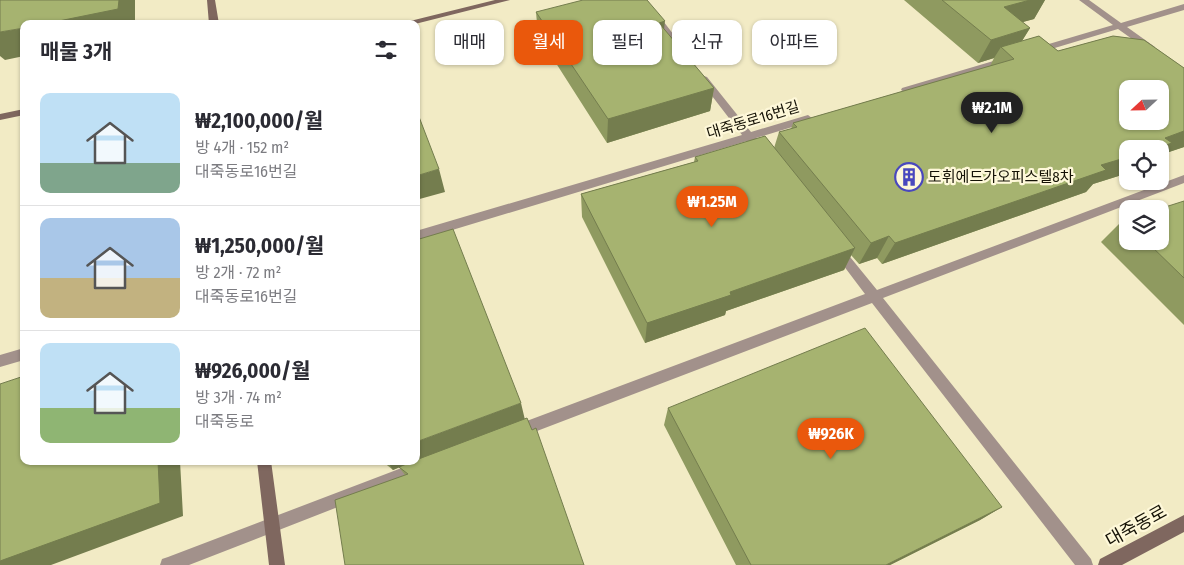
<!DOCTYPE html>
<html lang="ko">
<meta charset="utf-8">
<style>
body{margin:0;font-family:"Fira Sans Condensed","Noto Sans KR",sans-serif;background:#f2f2f3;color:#2b2b33;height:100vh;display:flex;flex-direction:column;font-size:19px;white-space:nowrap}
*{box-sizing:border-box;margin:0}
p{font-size:16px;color:#7c7c81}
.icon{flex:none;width:28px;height:28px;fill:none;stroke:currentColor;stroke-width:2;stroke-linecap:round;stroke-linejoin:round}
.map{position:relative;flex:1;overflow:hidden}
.drawer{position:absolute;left:20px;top:20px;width:400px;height:445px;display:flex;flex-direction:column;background:#fff;border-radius:10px;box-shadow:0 1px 4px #0004}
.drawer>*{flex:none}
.hud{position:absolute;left:435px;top:20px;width:475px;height:45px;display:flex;gap:10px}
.needle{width:32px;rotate:248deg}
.fabs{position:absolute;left:1119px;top:80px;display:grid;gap:10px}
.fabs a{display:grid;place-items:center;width:50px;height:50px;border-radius:10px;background:#fff;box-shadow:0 1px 4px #0004;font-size:25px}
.price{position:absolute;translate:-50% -42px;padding:0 11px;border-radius:18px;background:#ea580c;color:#fff;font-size:16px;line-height:32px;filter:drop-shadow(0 1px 2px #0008)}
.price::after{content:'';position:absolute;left:50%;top:30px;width:15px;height:11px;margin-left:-8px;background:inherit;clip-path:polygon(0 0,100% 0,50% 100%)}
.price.selected{background:#222;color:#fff}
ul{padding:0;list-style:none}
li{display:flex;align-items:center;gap:15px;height:125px;padding:0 20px}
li+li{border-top:1px solid #e1e1e2}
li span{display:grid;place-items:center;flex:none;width:140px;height:100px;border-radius:10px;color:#555}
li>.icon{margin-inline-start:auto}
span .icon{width:60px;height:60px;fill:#fffc;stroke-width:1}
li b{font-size:21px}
h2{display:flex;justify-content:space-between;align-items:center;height:60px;padding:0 20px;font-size:21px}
.chip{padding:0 18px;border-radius:10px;background:#fff;box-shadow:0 1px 4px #0004;font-size:18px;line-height:45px}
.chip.selected{background:#ea580c;color:#fff}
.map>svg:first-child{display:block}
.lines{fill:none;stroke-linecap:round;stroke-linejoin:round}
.street{fill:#a2918b;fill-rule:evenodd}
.secondary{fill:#7f675f;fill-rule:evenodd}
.wall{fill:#8f9a60;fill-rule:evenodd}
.shaded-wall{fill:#747d4e}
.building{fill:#a6b370;stroke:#747d4e;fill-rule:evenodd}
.labels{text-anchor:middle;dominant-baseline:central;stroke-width:4.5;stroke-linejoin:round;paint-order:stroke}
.street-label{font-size:15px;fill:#141105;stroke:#fef8d9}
.poi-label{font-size:15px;fill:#141105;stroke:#fef8d9;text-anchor:start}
.near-street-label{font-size:18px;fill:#141105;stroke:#fef8d9}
</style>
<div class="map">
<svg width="1184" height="565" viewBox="0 0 1184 565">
<rect width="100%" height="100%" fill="#f2ebc5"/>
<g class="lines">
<path class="street" d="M638,0H647L680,43V47H674Z
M1079,0H1089L1121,23L1184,4V10L1127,27L1155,47V51H1149L1118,29L1038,53H1032V49L1113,25Z
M1007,57L1010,58V62L906,93L901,90L902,88Z
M704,76L707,77L751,132L808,115L813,119L812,121L756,138L758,142L757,145H749L747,141L416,241V231L742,135L699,79Z
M1184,175V183L883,298L1091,559L1093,565H1075L872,303L516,439L511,437L509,432L511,427L516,425L865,294L834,253L832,250L834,247H842L877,290Z
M24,348V360L0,367V355Z
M420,461L425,463L427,468L425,473L420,475L189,565H160L162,559L168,557Z"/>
<path class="secondary" d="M207,0H215L219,24H209Z
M495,0H510L415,24H398Z
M24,109V115L0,120V114Z
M257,461H271L285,565H269Z
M1184,515V532L1122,565H1098L1100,559Z"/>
</g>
<path class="wall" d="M904,0H1045L1034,19L1022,22L1030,28L1022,41L1039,36L1058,51L1113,36L1144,40L1184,68V147L1160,155V149H1128V173L1093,184L1086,192L882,264L877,258L859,264L851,255L844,270L726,311L725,315L645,343L582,217L581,194L694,162L695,157L765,136L774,148L779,132L791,129L793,123L990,66L994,58L978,63ZM1128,89H1160V121H1128Z
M536,12L664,29L714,88L710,111L607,143L538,35Z
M1184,201V325L1101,242L1123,220L1128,218V241H1160Z
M668,408L1002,507L980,520L890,565H736L664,425Z
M525,419L405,475L399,467L393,470L382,461H416Z"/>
<path class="shaded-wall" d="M119,0H135V24H44Z
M1030,0H1045L1034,19L990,31L1004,7Z
M665,21L662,45L659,23Z
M24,28V56L5,60L0,56V32Z
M1030,28L1015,52L1001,47L994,58L978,63L991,40Z
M714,88L710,111L607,143L608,119Z
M1184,131V147L1160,155V149H1154L1165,138Z
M1128,157V173L1093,184L1086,192L882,264L895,243L1101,165Z
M439,169L445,192L416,200V176Z
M889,236L877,258L859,264L871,243Z
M855,248L844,270L726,311L725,315L645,343L647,323L730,292Z
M521,403L525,420L416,461V442Z
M158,461H180L183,516L51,565H0V561Z
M387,461H415L393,470Z
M1002,507L980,520L890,565H886Z"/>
<path class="building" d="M0,0H119L118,9L44,24H24V28L0,32Z
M583,0H647L665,21L659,23L714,88L608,119L536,12Z
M942,0H1030L1004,7L1030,28L991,40Z
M1039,36L1058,51L1113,36L1144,40L1184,68V131L1165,138L1172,143L1154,149H1128V157L1101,165L1106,170L895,243L889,236L871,243L779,132L797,127L793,123L1014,59L1001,47ZM1128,89H1160V121H1128Z
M416,109L439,169L416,176Z
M765,136L855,248L730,292L731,295L647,323L581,194L698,161L695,157Z
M1184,201V278L1146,241H1160V209H1159Z
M1128,218V224L1123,220Z
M453,229L521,403L416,442V240Z
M865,328L1002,507L886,565H751L668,408Z
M24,376V461H158L160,503L0,561V384Z
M527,418L532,430L536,428L584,565H345L335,500L408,474L399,467L414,461H416V460Z"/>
<defs>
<symbol id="building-ring" viewBox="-11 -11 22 22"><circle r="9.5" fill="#fef8d9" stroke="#4948be" stroke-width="1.5"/><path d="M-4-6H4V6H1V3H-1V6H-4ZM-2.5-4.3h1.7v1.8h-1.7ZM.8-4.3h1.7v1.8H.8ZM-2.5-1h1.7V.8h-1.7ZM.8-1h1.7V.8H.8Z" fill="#4948be"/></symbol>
</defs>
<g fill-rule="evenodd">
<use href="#building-ring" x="893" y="161" width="32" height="32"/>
</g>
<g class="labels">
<g class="street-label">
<text transform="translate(753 120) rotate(-17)">대죽동로16번길</text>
</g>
<g class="poi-label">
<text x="928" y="177">도휘에드가오피스텔8차</text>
</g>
<g class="near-street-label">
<text transform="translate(1136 526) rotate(-29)">대죽동로</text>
</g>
</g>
</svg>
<div class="fabs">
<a><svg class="needle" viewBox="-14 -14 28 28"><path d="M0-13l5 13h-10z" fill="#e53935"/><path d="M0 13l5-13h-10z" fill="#7c7c81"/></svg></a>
<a><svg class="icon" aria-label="locate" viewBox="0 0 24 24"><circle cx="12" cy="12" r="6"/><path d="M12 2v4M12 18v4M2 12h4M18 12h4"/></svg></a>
<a><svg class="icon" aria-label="layers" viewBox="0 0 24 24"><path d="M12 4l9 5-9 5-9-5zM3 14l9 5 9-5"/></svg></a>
</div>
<b class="price selected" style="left:992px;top:134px">₩2.1M</b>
<b class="price" style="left:712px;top:228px">₩1.25M</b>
<b class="price" style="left:831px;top:460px">₩926K</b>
<div class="hud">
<a class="chip">매매</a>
<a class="chip selected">월세</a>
<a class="chip">필터</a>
<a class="chip">신규</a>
<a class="chip">아파트</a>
</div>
<section class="drawer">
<h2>매물 3개<svg class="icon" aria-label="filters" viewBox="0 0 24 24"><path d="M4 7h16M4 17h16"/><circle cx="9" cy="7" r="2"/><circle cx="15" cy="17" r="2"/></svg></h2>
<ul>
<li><span style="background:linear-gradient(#bfe0f5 70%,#7fa58c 0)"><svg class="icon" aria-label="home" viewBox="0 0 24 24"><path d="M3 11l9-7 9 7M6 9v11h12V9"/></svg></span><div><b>₩2,100,000/월</b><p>방 4개 · 152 m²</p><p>대죽동로16번길</p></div></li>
<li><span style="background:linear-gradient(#a9c7e8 60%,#c2b280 0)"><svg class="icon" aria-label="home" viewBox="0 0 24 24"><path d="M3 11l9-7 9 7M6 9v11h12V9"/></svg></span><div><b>₩1,250,000/월</b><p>방 2개 · 72 m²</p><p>대죽동로16번길</p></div></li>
<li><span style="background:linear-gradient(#bfe0f5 65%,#8fb573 0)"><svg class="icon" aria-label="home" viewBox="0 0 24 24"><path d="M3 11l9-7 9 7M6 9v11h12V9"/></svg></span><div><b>₩926,000/월</b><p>방 3개 · 74 m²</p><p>대죽동로</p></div></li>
</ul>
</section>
</div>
